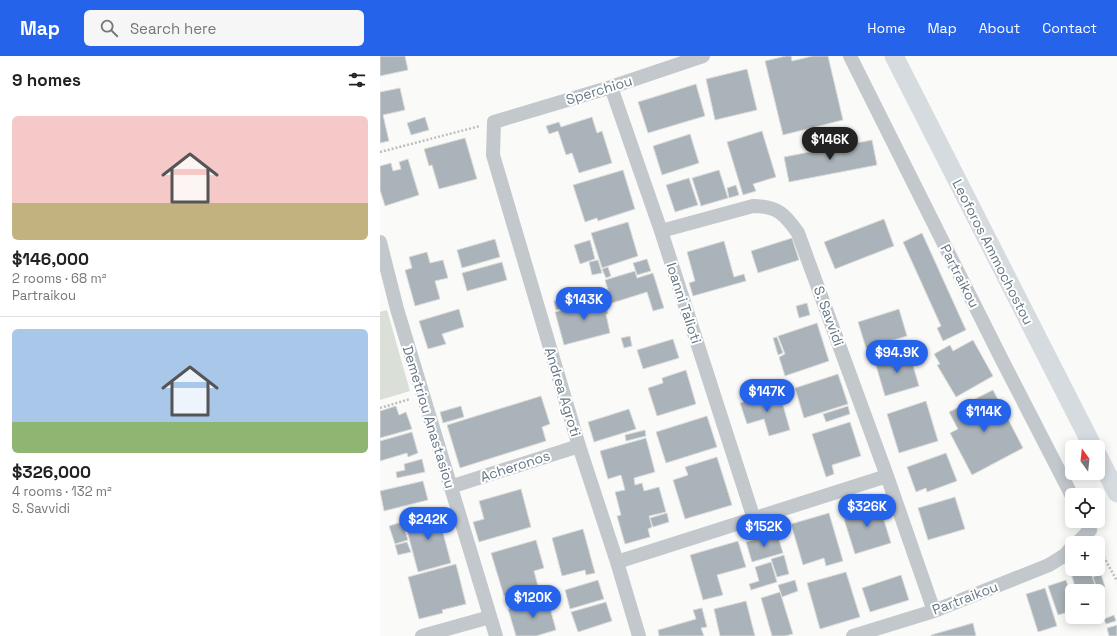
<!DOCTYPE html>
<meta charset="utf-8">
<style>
body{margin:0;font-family:"Space Grotesk",sans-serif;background:#f6f6f6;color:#222;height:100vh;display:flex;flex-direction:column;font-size:15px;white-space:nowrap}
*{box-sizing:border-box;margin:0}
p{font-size:13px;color:#767676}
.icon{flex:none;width:22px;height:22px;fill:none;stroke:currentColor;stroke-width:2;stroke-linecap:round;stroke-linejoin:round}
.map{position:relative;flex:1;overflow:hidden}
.sheet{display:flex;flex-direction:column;background:#fff;width:380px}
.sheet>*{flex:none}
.needle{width:26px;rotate:345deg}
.buttons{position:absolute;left:685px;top:384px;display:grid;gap:8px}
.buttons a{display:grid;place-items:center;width:40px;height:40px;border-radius:6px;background:#fff;box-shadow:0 2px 10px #0003;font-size:20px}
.price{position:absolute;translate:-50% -34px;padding:0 9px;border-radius:14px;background:#2563eb;color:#fff;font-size:13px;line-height:26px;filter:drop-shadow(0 1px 2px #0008)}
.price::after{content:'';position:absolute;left:50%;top:24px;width:12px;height:9px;margin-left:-6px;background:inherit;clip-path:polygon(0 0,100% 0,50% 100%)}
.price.on{background:#222;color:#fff}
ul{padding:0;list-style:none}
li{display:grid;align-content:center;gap:8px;height:212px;padding:0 12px}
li+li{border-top:1px solid #e0e0e0}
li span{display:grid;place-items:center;height:124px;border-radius:6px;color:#555}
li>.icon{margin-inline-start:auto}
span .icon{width:72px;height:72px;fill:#fffc;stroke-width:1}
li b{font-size:17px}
h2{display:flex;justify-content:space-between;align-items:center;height:48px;padding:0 12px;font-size:17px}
header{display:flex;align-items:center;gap:24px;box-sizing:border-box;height:56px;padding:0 20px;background:#2563eb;color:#fff}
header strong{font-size:19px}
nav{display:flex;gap:22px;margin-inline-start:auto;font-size:14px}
.search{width:280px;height:36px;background:#f6f6f6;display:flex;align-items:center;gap:10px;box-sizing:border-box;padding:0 14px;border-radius:6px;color:#767676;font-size:15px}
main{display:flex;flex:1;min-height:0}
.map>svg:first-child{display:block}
.green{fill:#dadfd7}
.building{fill:#aab3b9;stroke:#dcdcda}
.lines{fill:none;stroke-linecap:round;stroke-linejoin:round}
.path{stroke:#bbbfc2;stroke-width:2.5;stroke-dasharray:2 2;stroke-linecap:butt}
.minor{stroke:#c3c8cc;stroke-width:14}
.secondary{stroke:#d6dbdf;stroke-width:19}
.labels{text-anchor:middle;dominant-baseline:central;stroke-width:4;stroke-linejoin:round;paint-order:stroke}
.street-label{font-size:14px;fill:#657683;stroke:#fff}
</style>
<header>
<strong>Map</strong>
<div class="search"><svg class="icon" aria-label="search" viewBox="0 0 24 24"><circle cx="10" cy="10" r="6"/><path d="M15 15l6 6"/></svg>Search here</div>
<nav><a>Home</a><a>Map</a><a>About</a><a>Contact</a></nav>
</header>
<main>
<section class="sheet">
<h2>9 homes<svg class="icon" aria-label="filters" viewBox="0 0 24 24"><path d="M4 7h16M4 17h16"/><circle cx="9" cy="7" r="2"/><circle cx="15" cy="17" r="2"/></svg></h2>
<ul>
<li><span style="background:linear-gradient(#f6c9c9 70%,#c2b280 0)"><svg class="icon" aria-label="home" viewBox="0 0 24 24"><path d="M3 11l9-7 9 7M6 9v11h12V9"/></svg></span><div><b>$146,000</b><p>2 rooms · 68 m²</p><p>Partraikou</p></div></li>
<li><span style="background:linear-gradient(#a9c7e8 75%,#8fb573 0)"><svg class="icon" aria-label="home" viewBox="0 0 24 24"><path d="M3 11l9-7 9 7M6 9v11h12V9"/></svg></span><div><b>$326,000</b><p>4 rooms · 132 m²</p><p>S. Savvidi</p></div></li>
</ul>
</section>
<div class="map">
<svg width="737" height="580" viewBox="0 0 737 580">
<rect width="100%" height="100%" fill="#fafaf8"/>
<path class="green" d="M7,254L30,335L0,344V256Z"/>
<path class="building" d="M0,0H25L28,14L0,20Z
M406,0H411L412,5L433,0H448L463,64L403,79L385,5Z
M367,13L377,54L335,64L326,23Z
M316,28L325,60L268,77L258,46Z
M20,32L25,54L3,59L9,85L0,87V36Z
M45,61L49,74L31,79L27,67Z
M212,61L217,77L222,75L232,107L199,117L192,97L186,99L178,75L169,78L166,70L179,66L181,71Z
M382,75L396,121L373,128L376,135L363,139L347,86Z
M310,78L319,107L282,119L273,90Z
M85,82L97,123L59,133L52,109L49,110L44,93Z
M492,84L497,109L409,126L404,101Z
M28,103L39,139L5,150L0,134V110L11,107L13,115L21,113L19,106Z
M243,114L255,153L218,165L217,162L205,166L193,129Z
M339,114L348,142L321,150L312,122Z
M309,122L318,149L295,156L286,129Z
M356,129L359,139L349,142L347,132Z
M504,163L514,190L455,213L444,186Z
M248,166L258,200L222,212L211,177Z
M542,177L586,274L563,285L557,272L561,270L523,186Z
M412,182L419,204L378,217L371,195Z
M115,183L120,201L82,212L77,194Z
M210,184L215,203L200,208L194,189Z
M344,185L354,221L364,218L366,225L313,240L309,227L315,225L307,196Z
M47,196L50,207L63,204L68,222L55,225L60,243L35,250L25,214L32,212L29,201Z
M267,203L271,215L257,219L253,207Z
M218,204L222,217L212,219L209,206Z
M122,206L127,224L87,235L82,217Z
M228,211L231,220L226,222L222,213Z
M255,215L257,222L273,217L284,252L273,255L267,236L232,247L225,224Z
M214,235L217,246L224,244L228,258H226L230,277L184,289L175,256L206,248L204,238Z
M186,242L189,251L176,254L174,245Z
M427,247L430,259L419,262L416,250Z
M79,253L84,271L62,278L66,288L48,293L39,265Z
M519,253L527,280L486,292L478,266Z
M437,267L449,305L405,320L399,301L405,298L398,280Z
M250,280L252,290L244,292L241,282Z
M397,281L403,297L398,299L393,282Z
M293,283L299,302L263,313L257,294Z
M593,284L613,320L576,341L557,309L560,308L554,298L570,289L573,295Z
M529,296L539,330L505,340L495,306Z
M306,314L316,348L277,360L268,332L283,327L282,322Z
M458,318L468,348L424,362L415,332Z
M613,334L643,392L592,419L570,377L578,373L569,356Z
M399,335L410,374L389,380L384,363L367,368L360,347Z
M161,340L170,368L162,371L166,385L80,412L67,369Z
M546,345L558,385L519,397L507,358Z
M16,350L19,359L26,356L32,373L0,382V355Z
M81,350L84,361L63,367L60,356Z
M468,350L470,358L446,366L443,358Z
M249,353L256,373L214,386L208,366Z
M327,360L337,391L286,407L276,376Z
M470,366L481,400L452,409L454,418L446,421L432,378Z
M265,374L266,380L246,385L245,379Z
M32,376L38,397L28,401L27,397L0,405V385Z
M266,382L275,416L254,422L255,429L262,427L264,435L279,431L286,456L269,460L272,471L268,473L270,481L245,488L237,460L241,459L235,436L245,434L241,419L228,423L220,395Z
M566,397L577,425L547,436L546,432L536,436L527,411Z
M337,401L352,449L305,463L293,424L308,419L305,411Z
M42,403L45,416L17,422L16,416L25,414L24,408Z
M43,425L48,444L4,455L0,435Z
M141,433L151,471L99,486L93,466L104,463L99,445Z
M575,441L585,473L548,484L538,452Z
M492,444L497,460L502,458L511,487L475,498L464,463L474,460L471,451Z
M57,454L71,507L38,516L24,463Z
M287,457L289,466L273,471L270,462Z
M449,457L463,505L446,510L444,502L423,509L411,468Z
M22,466L28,484L15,488L9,470Z
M203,473L215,517L206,519L205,514L182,520L172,482Z
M397,477L403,497L372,506L366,486Z
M156,484L164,512L154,515L158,530L124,540L111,497Z
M358,485L366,511L337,519L343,539L323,544L310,499Z
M27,486L31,496L18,499L15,489Z
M404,499L409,518L397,521L391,503Z
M391,506L397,526L371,534L369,528L379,525L375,511Z
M76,508L86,548L62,554L63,557L39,563L28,521Z
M710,514L717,535H696L692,520Z
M466,516L480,561L440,573L427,527Z
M721,518L725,531L717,533L713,521Z
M521,519L529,544L490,556L482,532Z
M218,524L224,543L190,553L185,534Z
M415,524L418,535L402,541L398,529Z
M686,524L692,542V555L678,559L668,530Z
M665,532L677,570L658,576L646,538Z
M400,536L413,578L405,580H392L381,542Z
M718,539L723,555L718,557Z
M167,541L176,574L156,580H136L128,553Z
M366,545L375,580H340L334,553Z
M226,546L232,565L198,576L191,556Z
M322,552L327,571L321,572L324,580H279L278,574L316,563L313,554Z
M734,559L736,565L726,568L724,563Z
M593,567L596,580H551V579Z
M737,569V580H729L727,572Z"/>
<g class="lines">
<path class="path" d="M0,96L100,70
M0,352L30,343
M718,490L737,525"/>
<path class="minor" d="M470,0L620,300L692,440
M231,31L281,175L374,463
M281,175L373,150C397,150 405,158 418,177L507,420L554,555
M0,186L17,253L116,580
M70,431L199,390
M697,487L710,474L705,465
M237,506L507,420
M42,580L110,561
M259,580L237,506L199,390L113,99L114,66L231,31L323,0
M473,580L554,555L669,509L685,499L692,491"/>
<path class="secondary" d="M514,0L713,391
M718,400L737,437"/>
</g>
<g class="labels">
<g class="street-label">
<text transform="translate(219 34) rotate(-17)">Sperchiou</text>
<text transform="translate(613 196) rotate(63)">Leoforos Ammochostou</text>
<text transform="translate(580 220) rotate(63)">Partraikou</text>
<text transform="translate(304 247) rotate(72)">Ioanni Talioti</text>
<text transform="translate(449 260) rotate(70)">S. Savvidi</text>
<text transform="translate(183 336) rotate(73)">Andrea Agroti</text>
<text transform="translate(49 361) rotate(73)">Demetriou Anastasiou</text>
<text transform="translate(135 410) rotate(-18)">Acheronos</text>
<text transform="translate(585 542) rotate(-21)">Partraikou</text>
</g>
</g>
</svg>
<div class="buttons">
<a><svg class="needle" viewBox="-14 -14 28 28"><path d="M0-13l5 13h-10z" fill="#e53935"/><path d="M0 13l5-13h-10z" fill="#767676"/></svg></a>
<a><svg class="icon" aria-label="locate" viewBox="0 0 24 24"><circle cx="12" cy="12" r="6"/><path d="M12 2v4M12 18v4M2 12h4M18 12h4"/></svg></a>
<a>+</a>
<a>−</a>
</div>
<b class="price on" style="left:450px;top:105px">$146K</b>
<b class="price" style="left:204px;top:265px">$143K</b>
<b class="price" style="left:517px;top:318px">$94.9K</b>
<b class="price" style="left:387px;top:357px">$147K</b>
<b class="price" style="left:604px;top:377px">$114K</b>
<b class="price" style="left:487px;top:472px">$326K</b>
<b class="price" style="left:48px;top:485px">$242K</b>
<b class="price" style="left:384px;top:492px">$152K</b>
<b class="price" style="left:153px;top:563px">$120K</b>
</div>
</main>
